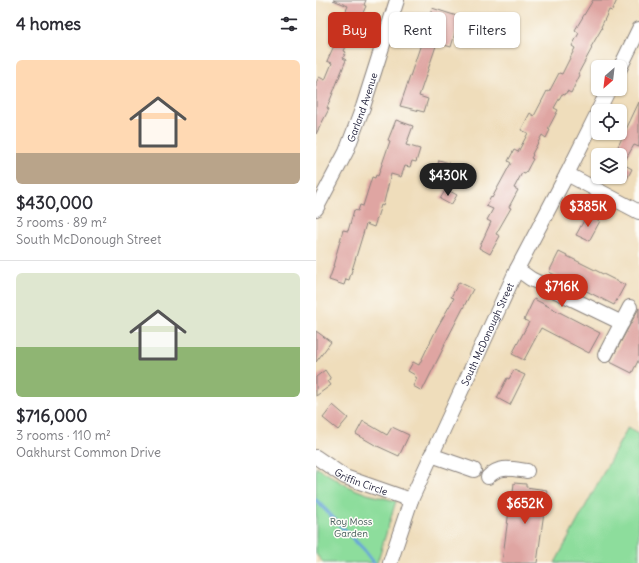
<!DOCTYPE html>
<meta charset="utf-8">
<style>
body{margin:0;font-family:Delius,sans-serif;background:#f7f7f7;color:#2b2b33;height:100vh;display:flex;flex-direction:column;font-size:15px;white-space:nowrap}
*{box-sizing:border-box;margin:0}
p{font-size:13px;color:#7c7c81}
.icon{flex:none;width:22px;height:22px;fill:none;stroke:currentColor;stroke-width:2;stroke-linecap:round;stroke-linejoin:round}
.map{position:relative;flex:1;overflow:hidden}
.panel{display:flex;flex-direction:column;background:#fff;width:316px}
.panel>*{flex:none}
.hud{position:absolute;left:12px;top:12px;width:251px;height:36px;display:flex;gap:8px}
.needle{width:26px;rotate:208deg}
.buttons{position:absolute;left:275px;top:60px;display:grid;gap:8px}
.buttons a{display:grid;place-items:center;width:36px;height:36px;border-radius:6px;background:#fff;box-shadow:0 1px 3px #0004;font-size:20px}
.price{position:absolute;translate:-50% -34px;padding:0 9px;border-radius:14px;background:#c8321e;color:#fff;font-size:13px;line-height:26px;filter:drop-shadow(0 1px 2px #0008)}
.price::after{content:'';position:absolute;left:50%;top:24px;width:12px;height:9px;margin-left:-6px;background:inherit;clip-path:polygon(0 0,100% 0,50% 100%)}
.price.current{background:#222;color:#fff}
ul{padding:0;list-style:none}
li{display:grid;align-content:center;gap:8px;height:212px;padding:0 16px}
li+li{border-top:1px solid #e1e1e2}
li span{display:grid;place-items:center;height:124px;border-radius:6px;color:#555}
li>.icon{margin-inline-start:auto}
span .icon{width:72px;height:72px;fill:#fffc;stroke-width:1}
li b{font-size:17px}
h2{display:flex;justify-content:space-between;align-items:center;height:48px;padding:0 16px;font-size:17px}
.pill{padding:0 14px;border-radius:6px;background:#fff;box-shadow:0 1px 3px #0004;font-size:14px;line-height:36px}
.pill.current{background:#c8321e;color:#fff}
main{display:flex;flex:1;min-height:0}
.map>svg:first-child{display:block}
.green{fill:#8ddd9c;stroke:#58806c}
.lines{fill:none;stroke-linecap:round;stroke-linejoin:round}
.stream{stroke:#67a4d8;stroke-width:3.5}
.building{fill:#dfa5a2}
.minor-casing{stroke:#88807b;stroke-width:16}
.minor{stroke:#fff;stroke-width:14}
.labels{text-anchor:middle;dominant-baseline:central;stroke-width:3;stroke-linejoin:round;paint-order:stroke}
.street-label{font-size:10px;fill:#22223b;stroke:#fdfcf7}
.park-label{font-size:10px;fill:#425a58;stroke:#fdfcf7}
</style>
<main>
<section class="panel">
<h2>4 homes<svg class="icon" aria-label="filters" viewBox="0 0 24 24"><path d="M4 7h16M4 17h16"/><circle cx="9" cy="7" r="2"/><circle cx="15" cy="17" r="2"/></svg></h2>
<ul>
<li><span style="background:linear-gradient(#ffd9b3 75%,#b9a48a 0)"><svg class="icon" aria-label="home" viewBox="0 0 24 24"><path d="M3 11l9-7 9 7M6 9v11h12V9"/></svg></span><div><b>$430,000</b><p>3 rooms · 89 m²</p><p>South McDonough Street</p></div></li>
<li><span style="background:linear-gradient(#dfe7d0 60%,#8fb573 0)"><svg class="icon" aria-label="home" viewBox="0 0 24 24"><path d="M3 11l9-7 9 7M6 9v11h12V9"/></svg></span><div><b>$716,000</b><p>3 rooms · 110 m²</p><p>Oakhurst Common Drive</p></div></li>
</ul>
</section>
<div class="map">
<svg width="323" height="563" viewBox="0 0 323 563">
<rect width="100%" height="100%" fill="#fdfcf7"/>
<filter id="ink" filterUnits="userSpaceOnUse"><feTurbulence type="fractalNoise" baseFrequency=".025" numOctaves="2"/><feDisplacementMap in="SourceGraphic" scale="8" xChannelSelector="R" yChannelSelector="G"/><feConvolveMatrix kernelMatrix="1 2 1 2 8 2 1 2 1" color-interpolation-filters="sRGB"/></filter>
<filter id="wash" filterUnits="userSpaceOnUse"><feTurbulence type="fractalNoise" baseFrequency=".012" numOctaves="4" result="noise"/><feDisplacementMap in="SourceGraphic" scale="16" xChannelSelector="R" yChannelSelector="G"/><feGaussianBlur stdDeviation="0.9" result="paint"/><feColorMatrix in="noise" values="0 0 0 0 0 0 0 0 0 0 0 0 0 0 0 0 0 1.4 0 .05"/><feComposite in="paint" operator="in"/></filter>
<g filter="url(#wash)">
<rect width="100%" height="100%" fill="#efddbb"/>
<path class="green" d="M312,427L323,433V563H239Z
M0,467L33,487L51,494L80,501L61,563H7L0,554Z"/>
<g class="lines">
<path class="stream" d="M0,500L48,550L58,563"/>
</g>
<g id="blocks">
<path class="building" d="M17,0H50L48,5L50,6L37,35H35L28,51L30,52L27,58L30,60L11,108L13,109L0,134V83L3,77L9,80L16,63L11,61L22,37L19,36L32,6Z
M277,0H301L296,11L293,10L285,27L286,28L275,47L276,48L262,74L264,75L255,93L251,91L249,95L246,94L238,108L242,110L232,129L234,130L230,138L226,135L216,154L217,155L215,158L217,159L209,174L206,173L198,188L202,190L193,207L195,208L180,234L184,236L174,254L163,248L175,222L171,220L177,209L170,206L175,197L176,198L195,163L192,161L198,150L202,152L212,133L205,130L214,113L218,116L231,91L233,92L243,73L246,74L259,48L256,46L263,33L259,30Z
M116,8L144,17L135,47L121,43L103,96L112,99L108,112L84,106L106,41L107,42Z
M323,102V147L318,145L307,164L316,169L311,179L304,175V155H298Z
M80,120L97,126L90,145L104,149L100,162L96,161L94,167L89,166L85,177L75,174L67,206L65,205L58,227L50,224L33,280L30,279L28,285L13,280L18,266H17L27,230L32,231L38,210L42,211L44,205L47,206L56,177L59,178L60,175L62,176L74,141L72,140Z
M123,160L133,163L128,181L118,178Z
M130,189L141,195L135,205L124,199Z
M271,215L284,221L273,241L260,235Z
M243,252L309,285L298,305L233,272Z
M143,282L157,289L128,345H129L106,391L97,386L101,378L98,376L99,375L92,371L97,362L103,365L121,328L138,298L135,297Z
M218,299L284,333L273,353L225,328L208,360L196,354L213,322L208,320Z
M323,308V359L316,373L294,362Z
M0,331L15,342L0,362Z
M9,370L15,379L12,381L15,385L0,396V377Z
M198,370L209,375L194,405L181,398L191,378L193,379Z
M17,405L32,418L22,430L7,418Z
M47,421L71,435L76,427L93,435L83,456L59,445L40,434Z
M198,483L210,484V487L231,490L221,563H186L194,503H196Z"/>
</g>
</g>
<g filter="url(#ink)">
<use href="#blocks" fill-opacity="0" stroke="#88807b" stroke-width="1"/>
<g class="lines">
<defs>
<g id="minor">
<path d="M304,68L323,29"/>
<path d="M282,111L293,89"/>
<path d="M251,174L323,212"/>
<path id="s1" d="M0,209L30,152L47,107L81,0"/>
<path d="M201,269L215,279L306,323"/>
<path d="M289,355L314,307"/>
<path d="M115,455L158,470"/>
<path id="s2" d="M0,457L29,477L95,500"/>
<path d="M172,477C183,465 196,469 211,471"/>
<path id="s3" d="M74,563L95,500L201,269L251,174L282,112"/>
</g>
</defs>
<use href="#minor" class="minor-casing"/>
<use href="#minor" class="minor"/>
</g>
</g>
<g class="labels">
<g class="street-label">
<text stroke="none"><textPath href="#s1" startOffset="112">Garland Avenue</textPath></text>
<text stroke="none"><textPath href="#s3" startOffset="249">South McDonough Street</textPath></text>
<text stroke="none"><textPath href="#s2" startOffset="52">Griffin Circle</textPath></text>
</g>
<g class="park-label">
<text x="35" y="521">Roy Moss<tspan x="35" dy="12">Garden</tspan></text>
</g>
</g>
</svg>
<div class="buttons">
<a><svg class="needle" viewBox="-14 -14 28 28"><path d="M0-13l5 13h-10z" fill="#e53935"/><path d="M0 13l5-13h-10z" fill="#7c7c81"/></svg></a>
<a><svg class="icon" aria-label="locate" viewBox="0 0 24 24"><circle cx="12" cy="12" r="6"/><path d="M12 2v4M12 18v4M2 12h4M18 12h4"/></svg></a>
<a><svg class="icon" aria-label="layers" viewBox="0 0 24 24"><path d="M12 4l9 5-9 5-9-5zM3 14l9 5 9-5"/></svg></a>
</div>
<b class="price current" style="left:132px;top:197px">$430K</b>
<b class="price" style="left:272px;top:228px">$385K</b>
<b class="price" style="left:246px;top:308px">$716K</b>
<b class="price" style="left:209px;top:525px">$652K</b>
<div class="hud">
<a class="pill current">Buy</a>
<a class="pill">Rent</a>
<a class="pill">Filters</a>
</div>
</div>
</main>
